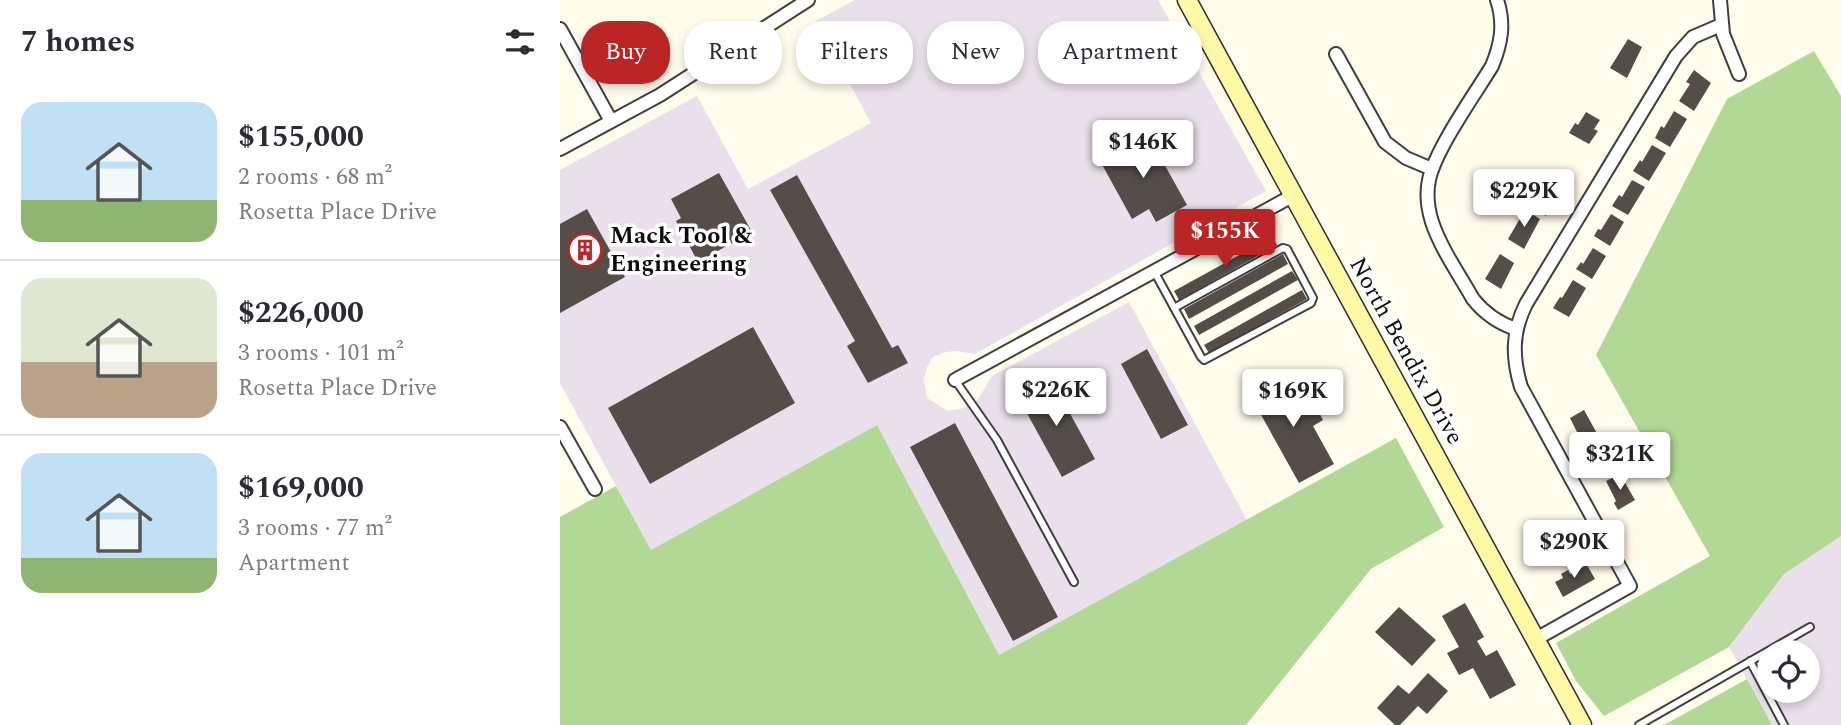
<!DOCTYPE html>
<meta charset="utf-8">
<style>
body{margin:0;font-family:Spectral,serif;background:#f2f2f3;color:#2b2b33;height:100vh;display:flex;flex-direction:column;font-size:26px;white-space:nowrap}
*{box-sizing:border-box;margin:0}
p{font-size:23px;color:#7c7c81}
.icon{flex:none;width:38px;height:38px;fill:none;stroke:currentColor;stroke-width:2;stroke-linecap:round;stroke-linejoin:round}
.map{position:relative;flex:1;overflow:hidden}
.sheet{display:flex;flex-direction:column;background:#fff;width:560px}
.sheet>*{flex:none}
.banner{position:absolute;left:21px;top:21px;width:665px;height:63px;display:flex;gap:14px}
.buttons{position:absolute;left:1197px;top:640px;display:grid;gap:14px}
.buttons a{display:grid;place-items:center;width:63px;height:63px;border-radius:50%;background:#fff;box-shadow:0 4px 10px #0003;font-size:35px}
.price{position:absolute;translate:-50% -60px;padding:0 16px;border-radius:7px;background:#fff;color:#222;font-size:23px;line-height:46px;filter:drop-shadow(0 2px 4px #0008)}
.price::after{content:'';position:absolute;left:50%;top:42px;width:21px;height:16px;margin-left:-10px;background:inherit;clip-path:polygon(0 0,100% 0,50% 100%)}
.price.selected{background:#bb2526;color:#fff}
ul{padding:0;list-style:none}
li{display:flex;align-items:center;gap:21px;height:175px;padding:0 21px}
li+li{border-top:2px solid #e1e1e2}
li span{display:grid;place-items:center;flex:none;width:196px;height:140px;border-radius:21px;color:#555}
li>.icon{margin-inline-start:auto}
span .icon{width:84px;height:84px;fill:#fffc;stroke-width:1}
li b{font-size:30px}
h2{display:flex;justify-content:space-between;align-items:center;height:84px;padding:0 21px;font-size:30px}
.chip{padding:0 24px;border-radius:28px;background:#fff;box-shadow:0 4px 10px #0003;font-size:24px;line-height:63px}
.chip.selected{background:#bb2526;color:#fff}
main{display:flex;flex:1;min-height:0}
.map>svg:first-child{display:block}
.industrial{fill:#eae0eb;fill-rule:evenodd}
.forest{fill:#b1d995}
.building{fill:#554e48}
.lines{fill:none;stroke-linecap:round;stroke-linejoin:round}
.lane-casing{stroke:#3f3f3f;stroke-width:10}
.street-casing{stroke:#3f3f3f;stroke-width:16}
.secondary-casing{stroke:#2e2e2e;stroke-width:21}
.lane{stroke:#fff;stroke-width:6}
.street{stroke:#fff;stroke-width:12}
.secondary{stroke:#fff8a6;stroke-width:18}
.labels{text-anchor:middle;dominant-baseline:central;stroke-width:7;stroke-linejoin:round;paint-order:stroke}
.poi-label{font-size:24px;font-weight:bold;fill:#0c0c0c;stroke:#fff;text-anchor:start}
.street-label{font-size:24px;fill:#0c0c0c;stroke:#fff}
</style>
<main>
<section class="sheet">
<h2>7 homes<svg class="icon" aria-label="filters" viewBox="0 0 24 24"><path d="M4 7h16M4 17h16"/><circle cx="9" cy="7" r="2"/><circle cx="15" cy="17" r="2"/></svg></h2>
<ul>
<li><span style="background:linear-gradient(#bfe0f5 70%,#8fb573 0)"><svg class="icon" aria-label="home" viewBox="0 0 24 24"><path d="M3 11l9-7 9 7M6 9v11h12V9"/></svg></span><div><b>$155,000</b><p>2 rooms · 68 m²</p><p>Rosetta Place Drive</p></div></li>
<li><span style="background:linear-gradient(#dfe7d0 60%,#b9a48a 0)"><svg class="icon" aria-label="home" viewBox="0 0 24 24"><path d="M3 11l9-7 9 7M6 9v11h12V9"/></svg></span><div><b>$226,000</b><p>3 rooms · 101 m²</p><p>Rosetta Place Drive</p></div></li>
<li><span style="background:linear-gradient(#bfe0f5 75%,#8fb573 0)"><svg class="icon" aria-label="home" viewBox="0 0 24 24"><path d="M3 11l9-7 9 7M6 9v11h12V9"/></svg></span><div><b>$169,000</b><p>3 rooms · 77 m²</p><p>Apartment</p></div></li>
</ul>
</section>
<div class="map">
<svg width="1281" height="725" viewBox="0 0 1281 725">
<rect width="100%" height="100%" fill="#fffceb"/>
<path class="industrial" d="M295,0H598L706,191L415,354L396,351L386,352L373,357L367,367L364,379L367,398L388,411L404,408L418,399L432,376L569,302L687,520L439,655L317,425L91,550L0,383V170L137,96L188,189L311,123L256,21Z
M1281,536V725H1212L1169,647L1224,574ZM1209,653H1248V691H1209Z"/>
<path class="forest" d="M1254,51L1281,96V536L1224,574L1169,647L1044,716L1016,681L996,643L1150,556L1036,355L1167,99Z
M317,425L439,655L836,438L884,527L811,569L686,725H0V517L56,486L91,550Z
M1187,679L1212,725H1104Z"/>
<path class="building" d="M1068,39L1082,47L1067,78L1050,68Z
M1134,70L1151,83L1134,111L1119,101L1130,84L1126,82Z
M1114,111L1127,119L1110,147L1095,138L1101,126L1104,128Z
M1026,112L1040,120L1034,129L1038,131L1029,144L1009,133L1015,123L1018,125Z
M582,135L594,155L598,153L627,205L596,222L589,209L572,219L539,159Z
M1092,145L1106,153L1089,181L1073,171L1080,160L1082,162Z
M159,173L192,232L138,262L116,221L121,218L111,199Z
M237,175L332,348L338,345L348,363L308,383L287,346L295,341L210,190Z
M987,177L1001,185L986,216L970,206Z
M1072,180L1085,187L1068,215L1052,206L1059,195L1062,197Z
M27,209L65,277L0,313V224Z
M965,210L980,219L964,249L948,239Z
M1051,214L1064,222L1050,246L1034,236L1038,229L1041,230Z
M712,237L717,245L619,300L614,291Z
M1033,248L1046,256L1032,279L1016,269L1021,262L1023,264Z
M723,254L728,264L629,319L624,309Z
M940,254L954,263L941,289L925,279Z
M732,271L738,280L639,335L634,326Z
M1013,280L1026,288L1009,317L993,308L1000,297L1002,298Z
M742,290L747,299L649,353L644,345Z
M193,327L235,403L90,484L48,408Z
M587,349L628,425L601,439L561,364Z
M725,376L746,415L757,409L763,420L753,426L774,464L739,483L690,395Z
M491,379L535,459L502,477L458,397Z
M1024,410L1039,437L1022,446L1018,439L1020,438L1010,418Z
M395,423L498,617L453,641L350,447Z
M1043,442L1058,468L1041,478L1037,471L1040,469L1030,449Z
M1060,474L1075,500L1058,510L1054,503L1056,501L1046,481Z
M1027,565L1035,579L1003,597L995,582L1003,578L1001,574L1008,570L1010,574Z
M905,603L924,637L917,641L926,656L937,650L956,685L930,699L913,668L899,675L887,653L899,647L882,616Z
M839,607L876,640L852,666L815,632Z
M868,673L888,691L867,714L858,706L840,725H835L817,708L838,685L849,694Z"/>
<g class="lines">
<defs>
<path id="lane" d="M594,271L641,357L644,360L751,303L753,298L727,249L723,248L614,308
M395,380L437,440L514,582
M1190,661L1224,725
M1079,725L1250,627"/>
<path id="street" d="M937,0C945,24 941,44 932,66C915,94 875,150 869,180C866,194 868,209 872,222C881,249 899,274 913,299C925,314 938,323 956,329
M1160,0L1163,34L1179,74
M0,29L51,121
M776,54L825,142L846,158L872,169
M0,149L100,95L248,0
M395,380L734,195
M0,427L35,489
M976,639L1070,586L961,387C952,357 952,332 966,304L1116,56L1133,37L1161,25"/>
<path id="secondary" d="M627,0L1022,725"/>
</defs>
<use href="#lane" class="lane-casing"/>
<use href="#street" class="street-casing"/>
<use href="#secondary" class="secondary-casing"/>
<use href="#lane" class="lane"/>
<use href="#street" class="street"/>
<use href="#secondary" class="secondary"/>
</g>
<defs>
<symbol id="building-ring" viewBox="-11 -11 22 22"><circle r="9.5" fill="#fff" stroke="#bb2526" stroke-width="1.5"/><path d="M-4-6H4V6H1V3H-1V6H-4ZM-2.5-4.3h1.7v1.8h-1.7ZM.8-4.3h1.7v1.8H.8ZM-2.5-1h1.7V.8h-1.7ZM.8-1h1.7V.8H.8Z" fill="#bb2526"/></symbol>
</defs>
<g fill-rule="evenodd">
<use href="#building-ring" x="6" y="231" width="38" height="38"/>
</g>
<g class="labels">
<g class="poi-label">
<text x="50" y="236">Mack Tool &amp;<tspan x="50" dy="28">Engineering</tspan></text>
</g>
<g class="street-label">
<text transform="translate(846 351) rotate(61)">North Bendix Drive</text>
</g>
</g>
</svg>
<div class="buttons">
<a><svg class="icon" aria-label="locate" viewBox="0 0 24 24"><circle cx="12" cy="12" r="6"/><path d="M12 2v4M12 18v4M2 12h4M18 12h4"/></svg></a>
</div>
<b class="price" style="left:583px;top:180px">$146K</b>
<b class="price" style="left:964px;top:229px">$229K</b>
<b class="price selected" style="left:665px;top:269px">$155K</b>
<b class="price" style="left:496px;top:428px">$226K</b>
<b class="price" style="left:733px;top:429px">$169K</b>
<b class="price" style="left:1060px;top:492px">$321K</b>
<b class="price" style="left:1014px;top:580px">$290K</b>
<div class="banner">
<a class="chip selected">Buy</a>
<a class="chip">Rent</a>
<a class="chip">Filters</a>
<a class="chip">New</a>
<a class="chip">Apartment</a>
</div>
</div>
</main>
